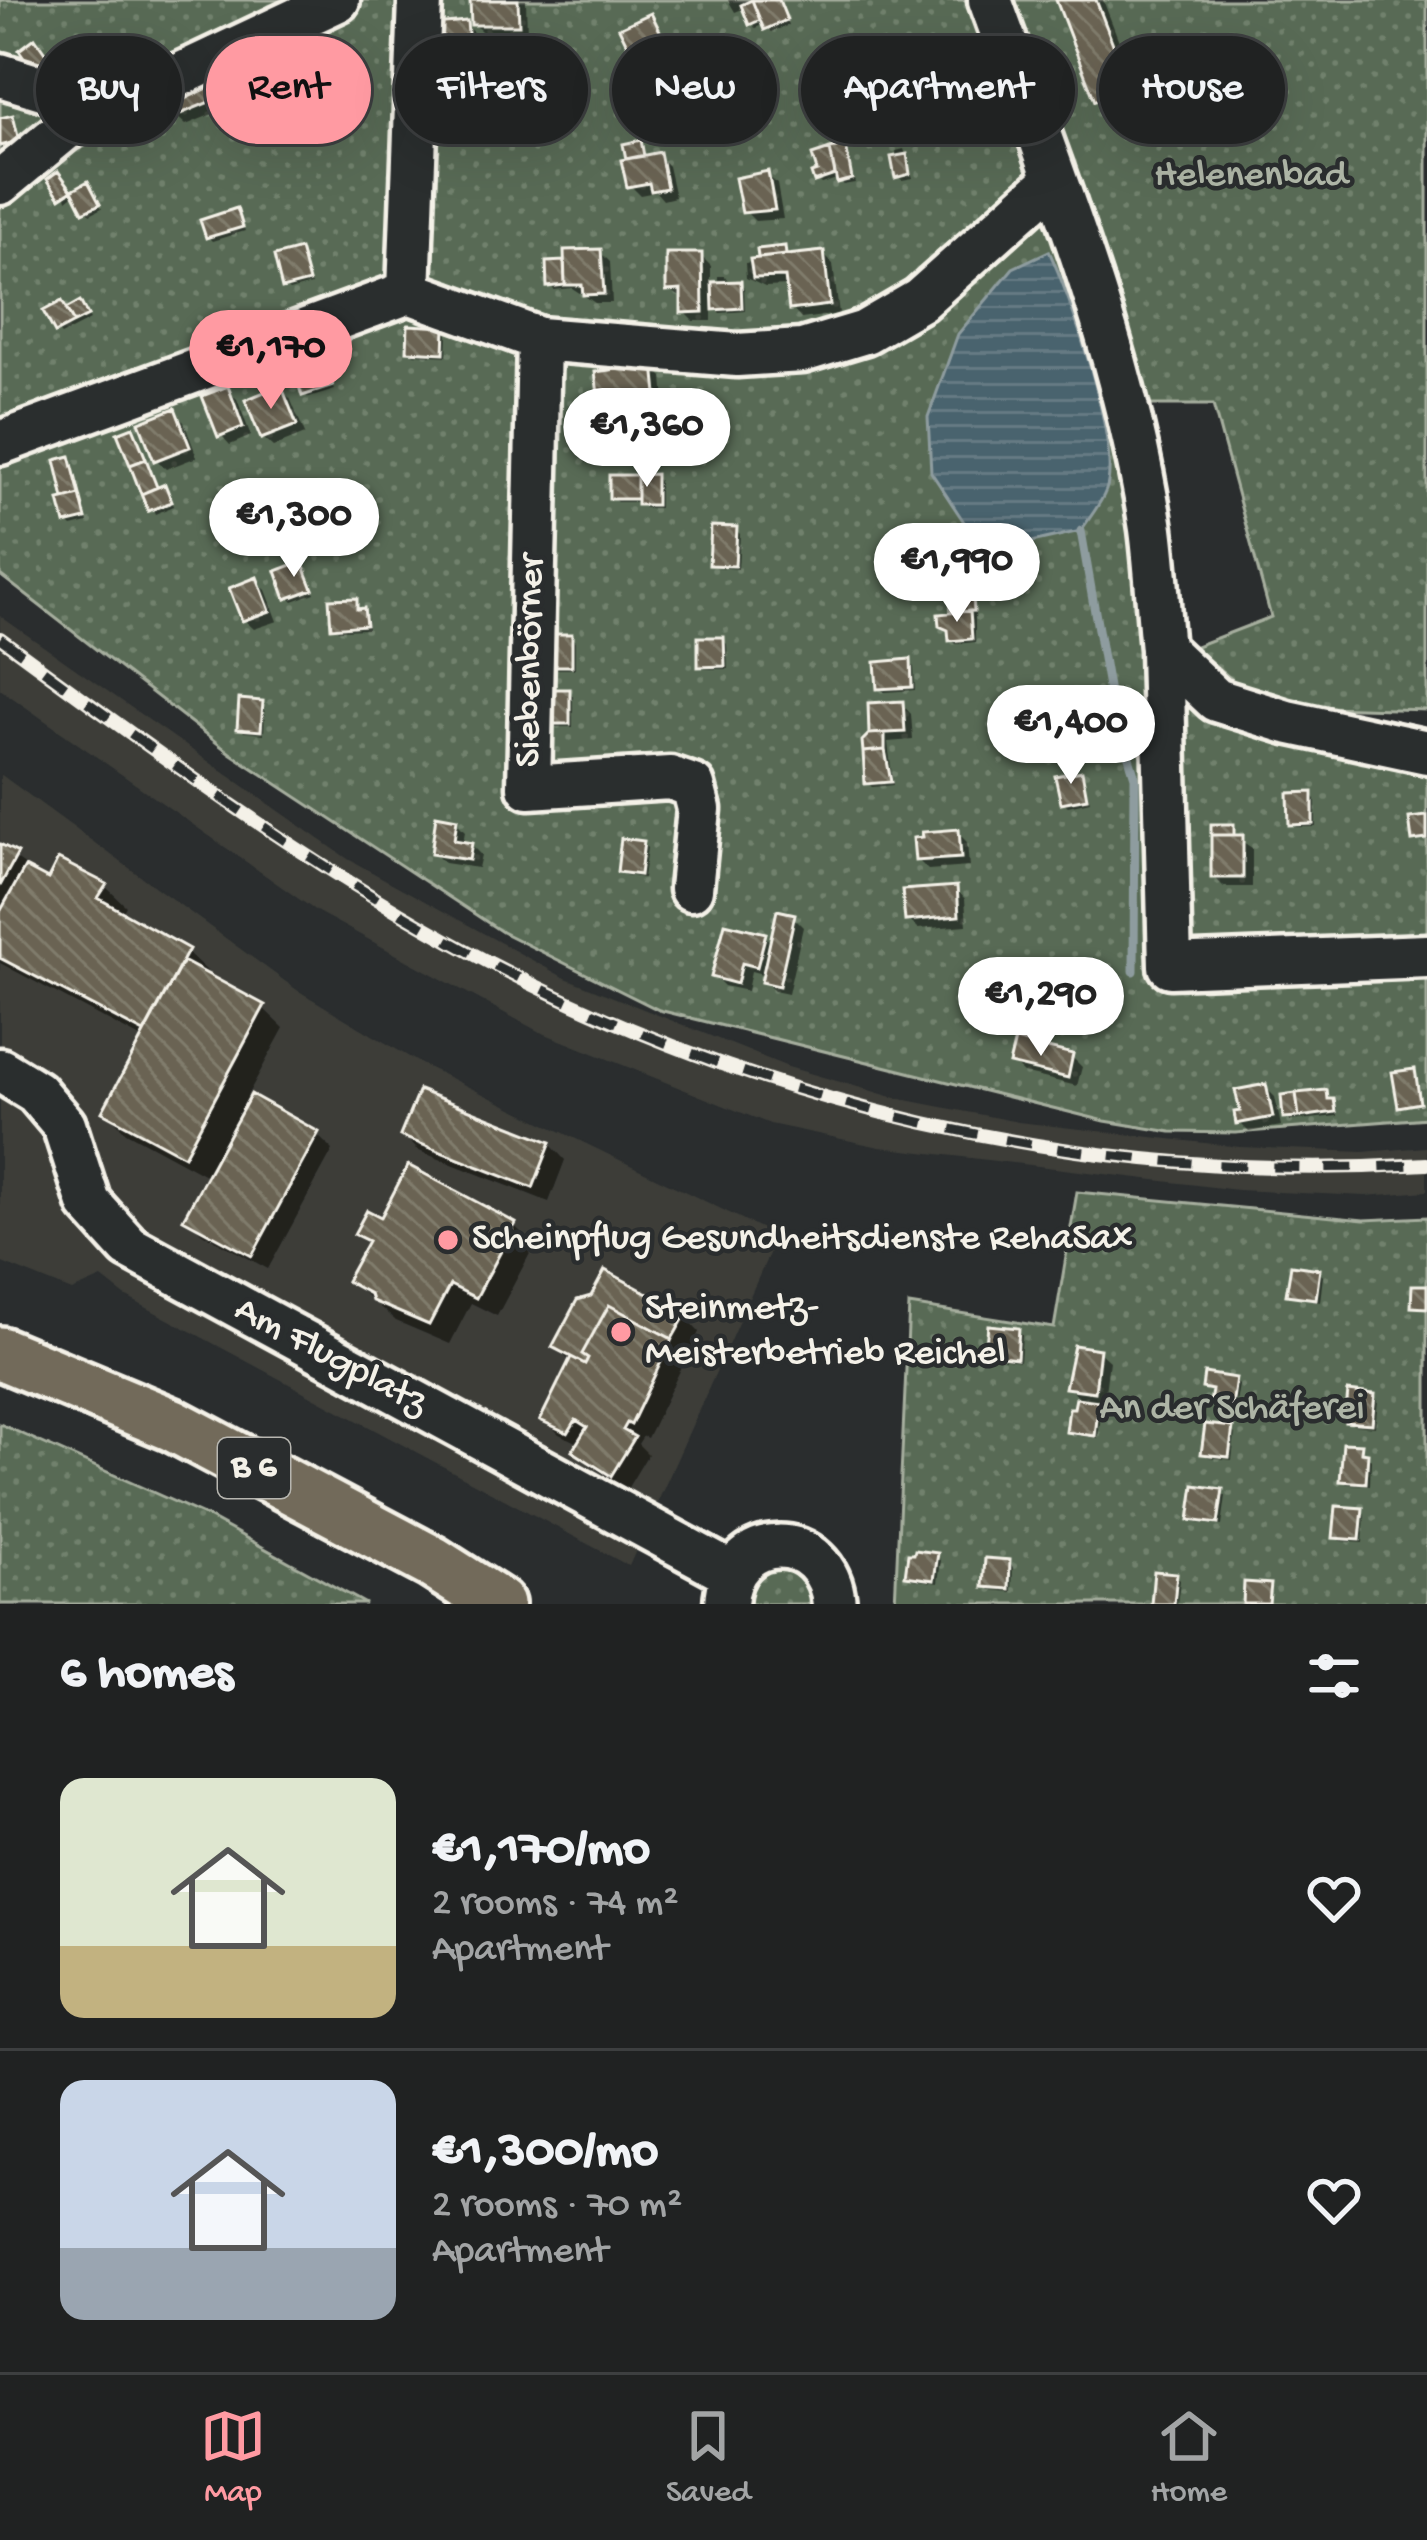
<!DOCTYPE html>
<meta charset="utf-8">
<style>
body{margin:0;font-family:"Gochi Hand",sans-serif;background:#2d2f2f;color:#f1f3f6;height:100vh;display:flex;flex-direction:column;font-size:45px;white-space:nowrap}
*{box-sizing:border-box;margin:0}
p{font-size:39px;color:#a2a4a5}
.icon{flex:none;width:66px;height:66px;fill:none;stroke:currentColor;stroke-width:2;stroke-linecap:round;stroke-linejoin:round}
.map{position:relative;height:1604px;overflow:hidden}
.sheet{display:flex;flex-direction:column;background:#202222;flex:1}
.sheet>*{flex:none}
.top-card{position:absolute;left:36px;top:36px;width:1356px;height:108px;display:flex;gap:24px}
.price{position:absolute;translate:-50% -102px;padding:0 27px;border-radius:42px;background:#fff;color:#222;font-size:39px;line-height:78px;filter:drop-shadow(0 3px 6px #0008)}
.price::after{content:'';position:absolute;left:50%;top:72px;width:36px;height:27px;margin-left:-18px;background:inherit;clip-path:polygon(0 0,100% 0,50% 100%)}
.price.current{background:#ff9aa2;color:#111}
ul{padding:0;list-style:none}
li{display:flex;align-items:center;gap:36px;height:300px;padding:0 60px}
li+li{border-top:3px solid #3d3f40}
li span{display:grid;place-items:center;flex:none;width:336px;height:240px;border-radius:24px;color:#555}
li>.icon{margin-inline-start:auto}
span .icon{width:144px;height:144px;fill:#fffc;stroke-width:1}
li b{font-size:51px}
h2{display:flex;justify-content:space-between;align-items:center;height:144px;padding:0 60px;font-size:51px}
.tag{padding:0 42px;border-radius:54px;background:#202222;box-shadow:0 12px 48px #0002,0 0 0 3px #3d3f40;font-size:42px;line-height:108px}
.tag.current{background:#ff9aa2;color:#111}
.menu{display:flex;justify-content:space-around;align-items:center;height:168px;border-top:3px solid #3d3f40;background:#202222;font-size:33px;color:#a2a4a5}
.menu a{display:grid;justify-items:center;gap:6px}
.menu .current{color:#ff9aa2}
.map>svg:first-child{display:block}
.built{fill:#3d3e39}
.green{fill:url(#green-dots);stroke:#a6ae9e;stroke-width:3}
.water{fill:url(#water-rules);stroke:#8e9c9f;stroke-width:3}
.shadow{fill:#0007}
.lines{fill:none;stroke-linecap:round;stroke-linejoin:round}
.stream{stroke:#8e9c9f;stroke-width:9}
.building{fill:url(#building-back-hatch);stroke:#f4f1e8;stroke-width:3}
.minor-casing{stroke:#f4f1e8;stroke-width:51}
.major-casing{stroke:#f4f1e8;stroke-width:60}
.minor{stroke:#2a2d2e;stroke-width:42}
.major{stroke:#726b5a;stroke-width:51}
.rail-casing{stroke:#f4f1e8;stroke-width:14}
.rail{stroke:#2a2d2e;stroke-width:9;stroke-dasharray:27;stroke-linecap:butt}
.poi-dot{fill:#ff9aa2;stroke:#2a2d2e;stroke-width:4.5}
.labels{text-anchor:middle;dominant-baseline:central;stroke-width:9;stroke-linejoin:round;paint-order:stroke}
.shield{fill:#2a2d2e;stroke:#b7b6b0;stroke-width:3}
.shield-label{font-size:36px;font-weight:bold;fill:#f4f1e8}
.park-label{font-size:39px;fill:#aeb5a6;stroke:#2a2d2e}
.street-label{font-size:39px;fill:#f4f1e8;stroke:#2a2d2e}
.poi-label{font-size:39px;fill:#f4f1e8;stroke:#2a2d2e;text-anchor:start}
</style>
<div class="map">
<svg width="1427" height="1604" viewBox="0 0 1427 1604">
<defs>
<pattern id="green-dots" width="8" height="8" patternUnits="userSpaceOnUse" patternTransform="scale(3)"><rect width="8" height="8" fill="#586b55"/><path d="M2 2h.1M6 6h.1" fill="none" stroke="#71816d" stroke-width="1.8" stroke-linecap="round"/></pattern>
<pattern id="water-rules" width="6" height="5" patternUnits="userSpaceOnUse" patternTransform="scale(3)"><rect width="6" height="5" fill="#4a636e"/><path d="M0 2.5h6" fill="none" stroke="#657a83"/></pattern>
<pattern id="building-back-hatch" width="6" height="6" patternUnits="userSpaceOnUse" patternTransform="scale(3)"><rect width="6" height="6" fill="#6a6453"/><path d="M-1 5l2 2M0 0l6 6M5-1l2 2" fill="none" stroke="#807b6c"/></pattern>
</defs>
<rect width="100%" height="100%" fill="#2a2d2e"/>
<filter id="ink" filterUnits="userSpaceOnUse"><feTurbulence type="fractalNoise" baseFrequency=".00833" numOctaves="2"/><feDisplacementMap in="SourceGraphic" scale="24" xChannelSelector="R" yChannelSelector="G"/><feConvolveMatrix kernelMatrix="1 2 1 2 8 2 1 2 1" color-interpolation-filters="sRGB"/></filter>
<g filter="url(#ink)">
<path class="built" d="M0,616L348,859L563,977L788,1067L896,1098L1018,1122L1240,1147L1363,1152L1427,1147V1191L1366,1196L1238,1190L880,1147L770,1124L538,1031L316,911L0,689Z
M0,774L297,990L421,1064L777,1236L629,1566L125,1296L102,1278L72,1291L0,1262Z"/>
<path class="green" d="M0,0H975L1117,419L1155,654L1427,761V1118L1235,1133L1171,1132L1105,1121L659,1010L502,932L230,753L0,575Z
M1001,0H1427V710L1291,706L1236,683L1193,647L1271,617L1213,405H1147Z
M1077,1192L1364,1220L1427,1217V1604H895L909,1305L1054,1328Z
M0,1424L206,1516L366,1604H0Z
M790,1568L808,1579L815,1604H748C748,1579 766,1566 790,1568Z"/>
<path class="water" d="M1049,251C1070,295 1122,446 1106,490C1101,504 1089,518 1081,531L1023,544L970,531L931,472L928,417L958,334L1013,268Z"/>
<path class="shadow" d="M473,0H526L527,34H484L474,24Z
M728,0H779L789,25L771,32L765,24L755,28L745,8L735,12Z
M1059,0H1103L1143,103L1113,115L1098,99Z
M650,16L671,49L643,60L633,50Z
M465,25L475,34L478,68H473V74L443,77L439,73Z
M212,73L222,83L232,106L186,125L176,116Z
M927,99L937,108L942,124L931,128L935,141L914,148L904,138Z
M12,119L22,145L0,150V121Z
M640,143L646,158L659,156L668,166L675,197L663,200L656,192L640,195L630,185Z
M904,149L913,178L902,180L898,176L896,151Z
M845,150L855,183L843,185L837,179L821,184L817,180L821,173L816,157Z
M767,175L777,184L783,219L755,221L745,211Z
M62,178L72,193L88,185L102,208L90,214L77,192L67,200Z
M237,211L245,231L212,241L208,237Z
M784,249L789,258L823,254L833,264L839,314L801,319L792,309L789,286L765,287L746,278L745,263L765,260L761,257Z
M600,252L610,262L612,303H595L572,288L554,290L550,285L549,265L567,264Z
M299,253L311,285L289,291L285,287Z
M701,256L711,266V285H718V276H725L730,284H740L744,288L745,311L720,313L712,304V321H694L684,311V299L669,290Z
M84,309L90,320L61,335L57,331L67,312Z
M444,330L448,334L447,356L414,354L410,350Z
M324,364L335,390L309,398L304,394Z
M653,367L663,377L666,413L613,418L603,408Z
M280,389L290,398L305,434L273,447L263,438Z
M227,390L237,399L251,436L230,445L221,435Z
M174,412L184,422L197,457L166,469L156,459Z
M132,430L159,490L165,488L169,492L174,506L155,514L121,435Z
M69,459L88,523L72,527L68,523Z
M655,477L659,481V508H644L640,502H617L612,498Z
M736,530L740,534L738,569L716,567L712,563Z
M301,564L315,593L293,601L289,597Z
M256,581L266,590L278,621L254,629L244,620Z
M971,587L975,591V642L956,644L952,640L953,588Z
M355,601L360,612L367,616L368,629L338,630L334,626Z
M571,637L575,641V669H554L550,665Z
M723,640L727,644L728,669H705L701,665Z
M909,663L914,667L915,690L884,692L880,688Z
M569,692L573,696V727H554L550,723Z
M261,704L265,708L264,734L244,732L240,728Z
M902,704L911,714L913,740L888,742L893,785L872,787L868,783L872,735Z
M1081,774L1090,801L1068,806L1063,802Z
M1312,795L1316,799V827H1296L1291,823Z
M455,821L465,831L463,844L471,845L481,855L478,868L444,863L434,853Z
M1233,827L1237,838L1252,848V887H1224L1214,877Z
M957,832L967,842L969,867L928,870L918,860Z
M643,844L647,848L643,878L624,875L620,871Z
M0,847L49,883L105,886L126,906L121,915L187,952L208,972L205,977L263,1008L284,1028L247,1096L317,1135L333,1150L268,1269L202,1233L187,1218L209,1177L126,1132L106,1112L144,1040L0,963Z
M956,889L965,899L967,925L918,929L908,919Z
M793,917L803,927L788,994L774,991L764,981L766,975L751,971L747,991L724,986L714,976L764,936L773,944Z
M1072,1057L1082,1067L1077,1086L1023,1073L1013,1064Z
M1265,1087L1275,1097L1281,1126L1249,1132L1239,1122Z
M1326,1093L1337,1106L1338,1116L1290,1121L1286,1117Z
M403,1135L550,1144L565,1160L549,1202L419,1151Z
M382,1222L514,1225L534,1246L497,1316L471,1303L450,1344L396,1321L350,1281L369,1244L358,1233Z
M1319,1272L1323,1276L1320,1302L1289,1294Z
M684,1316L699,1332L647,1438L643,1436L638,1444L648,1454L627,1489L591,1466L576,1451L580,1444L559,1434L544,1419L571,1362L555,1347Z
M1018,1331L1022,1335L1020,1361L992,1357L988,1353Z
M1099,1352L1109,1361L1104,1400L1093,1399L1102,1408L1098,1438L1073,1435L1069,1431L1079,1397L1068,1387Z
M1234,1381L1239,1385L1235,1409L1218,1406L1213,1402L1215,1392L1205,1387Z
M1374,1397L1378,1401L1375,1427L1353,1425L1348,1421Z
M1231,1430L1235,1434L1232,1460L1208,1457L1204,1453Z
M1360,1447L1371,1460L1370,1485L1347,1484L1343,1480Z
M1221,1492L1226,1496L1222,1526L1196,1523L1192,1519Z
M1361,1511L1365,1515L1363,1543L1340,1541L1336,1536Z
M937,1556L941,1560L938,1583L912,1579L908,1575Z
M1009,1563L1013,1567L1012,1592L990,1590L986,1586Z
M1175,1576L1180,1580L1177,1604H1154Z"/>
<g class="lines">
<path class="stream" d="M1081,531L1109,693L1135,777L1134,971"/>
</g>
<path class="building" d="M470,0H518L519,25H471Z
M752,0L760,20L749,25L741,5Z
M752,0H779L787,20L764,30Z
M1056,0H1096L1130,88L1095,101Z
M651,13L664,39L631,52L619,28Z
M467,21L470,59L435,61L433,24Z
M35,38L54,65L37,76L19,50Z
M470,59L471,71L436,75L435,61Z
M213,70L224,96L173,117L162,91Z
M928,95L934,114L923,118L928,132L901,140L890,108Z
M13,115L19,141L0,146V118Z
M641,140L644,156L626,159L623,144Z
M846,146L852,179L837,183L830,149Z
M830,149L835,175L814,182L811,173L817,171L812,155Z
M660,152L667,188L651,191L649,183L627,187L621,160Z
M907,154L910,174L895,178L891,157Z
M58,171L72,190L60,198L47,179Z
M768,171L775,210L742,213L735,178Z
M88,181L100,204L83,212L72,190Z
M237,208L243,227L206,238L200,220Z
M785,246L786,255L758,258L757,249Z
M300,249L309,282L282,289L274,256Z
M601,249L604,294L583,295L582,285H565L564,250Z
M824,251L830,305L789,310L785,277L753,278L750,259Z
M666,253H702L703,312L681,313V290L666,291Z
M564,261L565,285L547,287L546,262Z
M741,281L742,308L713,310L712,282Z
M62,301L74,323L55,333L43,311Z
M80,301L88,316L74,323L66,309Z
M408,325L445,327L444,353L407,351Z
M325,361L333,386L302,396L294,370Z
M654,364L658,404L600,409L595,372Z
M281,385L297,425L261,439L245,400Z
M228,386L243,427L218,437L202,396Z
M175,408L190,447L154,461L139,422Z
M133,427L146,459L130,465L117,433Z
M70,456L80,495L64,499L55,460Z
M146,459L157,487L141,494L130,465Z
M656,474V505H637V475Z
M609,475H637V499H609Z
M165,484L172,502L148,511L141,494Z
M80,495L86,519L65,524L59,500Z
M711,526L737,527L735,566L709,565Z
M302,561L313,589L286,599L276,571Z
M257,577L270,611L242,621L229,588Z
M972,584L974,611L951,612L949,585Z
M357,598V609L364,608L366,625L331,628L329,599Z
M970,611L972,639L949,641L948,630L939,626L938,614Z
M547,634H572V666H547Z
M698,637H724L725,666L698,667Z
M911,659L912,687L877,689L875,662Z
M547,689H570V724H547Z
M239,699L263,701L261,731L237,729Z
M903,701L905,732L869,734L868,703Z
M885,733V750L863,752L862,741L869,734Z
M885,750L891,782L865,784L863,752Z
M1082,771L1087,798L1061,803L1055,776Z
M1313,792V824L1289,825L1288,793Z
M436,815L457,819L454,840L472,843L469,860L431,854Z
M1427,816V839L1412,841L1409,818Z
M1211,824H1234V835H1211Z
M959,829L961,858L915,861L913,838L923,837L922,832Z
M1211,835H1243V878H1211Z
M621,838L644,841L640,875L617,872Z
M0,844L18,853L0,886Z
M58,859L107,884L98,898L189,949L144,1033L0,958V912L25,867L48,879Z
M957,886L959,916L905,921L902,890Z
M777,910L795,914L779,986L761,982Z
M725,923L766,933L757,967L742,963L737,984L711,977Z
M183,961L265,1005L184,1156L102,1112Z
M1015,1040L1073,1054L1068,1078L1009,1064Z
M1415,1069L1420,1103L1398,1107L1392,1072Z
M1266,1084L1273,1117L1236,1124L1234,1112L1240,1111L1235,1090Z
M419,1090L551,1142L533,1188L400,1136Z
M1327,1090L1328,1099H1334L1336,1112L1299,1117L1296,1093Z
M1296,1093L1299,1117L1283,1118L1281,1095Z
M251,1094L319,1132L252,1256L183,1219Z
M408,1165L516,1223L476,1298L450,1285L429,1325L372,1301L370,1294L346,1281L368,1241L354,1234L367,1210L381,1217Z
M1291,1265L1320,1269L1316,1299L1286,1295Z
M605,1270L686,1314L672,1339L609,1305L582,1354L588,1358L585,1364L552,1347L577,1300L591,1296Z
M1412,1285H1427V1308L1411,1307Z
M609,1305L672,1339L631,1425L627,1423L623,1430L635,1437L611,1476L572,1451L587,1427L576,1420L568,1433L540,1420L571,1357L585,1364L588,1358L582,1354Z
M988,1325L1019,1328L1017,1358L985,1354Z
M1074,1345L1100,1349L1095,1392L1065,1388Z
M1204,1373L1236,1378L1232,1407L1210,1403L1212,1390L1202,1388Z
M1348,1391L1375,1394L1372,1424L1345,1422Z
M1076,1398L1099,1401L1095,1436L1066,1432L1069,1408H1074Z
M1205,1424L1233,1427L1229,1457L1201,1454Z
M1343,1443L1362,1444L1361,1452L1368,1453L1366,1483L1340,1481Z
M1194,1485L1223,1489L1218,1524L1189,1520Z
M1336,1506L1363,1508L1360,1540L1333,1538Z
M915,1550L938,1553L934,1580L905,1576L908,1554H914Z
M985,1558L1010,1560L1009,1589L983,1587Z
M1154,1571L1177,1573L1174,1604H1151Z
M1244,1582L1271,1584L1269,1604H1243Z"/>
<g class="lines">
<defs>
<path id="minor" d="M990,0C1052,172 1124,347 1151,529C1156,568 1158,609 1162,649L1216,700L1287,722L1427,752
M0,75L62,94L126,98
M0,183L65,129L338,0
M409,292L420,0
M539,339L529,787L670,778L693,786L699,809L691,889
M0,443L409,292L539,339L737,355L802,351L865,332L920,300L1055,179
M1162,649L1170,966L1427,956
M0,1070L36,1092L64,1125L89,1203L129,1247L733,1574
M726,1604C729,1528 828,1527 834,1604"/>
<path id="major" d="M0,1353L173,1425L432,1562L498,1604"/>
</defs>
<use href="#minor" class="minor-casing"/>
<use href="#major" class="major-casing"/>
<use href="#minor" class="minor"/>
<use href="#major" class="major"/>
<defs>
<path id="rail" d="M0,638C146,745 292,854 451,942C748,1106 1088,1186 1427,1164"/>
</defs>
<use href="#rail" class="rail-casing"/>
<use href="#rail" class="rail"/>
</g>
</g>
<g class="poi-dot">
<circle cx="448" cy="1240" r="12"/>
<circle cx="621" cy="1332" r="12"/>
</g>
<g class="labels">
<rect class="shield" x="218" y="1438" width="72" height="60" rx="9"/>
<g class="shield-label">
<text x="254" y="1468">B 6</text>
</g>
<g class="park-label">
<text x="1251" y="177">Helenenbad</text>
<text x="1232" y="1410">An der Schäferei</text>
</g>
<g class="street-label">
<text transform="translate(532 661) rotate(-89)">Siebenbörner</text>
<text transform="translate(330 1358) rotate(28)">Am Flugplatz</text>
</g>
<g class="poi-label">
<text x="472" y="1240">Scheinpflug Gesundheitsdienste RehaSax</text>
<text x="645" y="1310">Steinmetz-<tspan x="645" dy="45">Meisterbetrieb Reichel</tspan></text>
</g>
</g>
</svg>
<b class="price current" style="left:271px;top:412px">€1,170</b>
<b class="price" style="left:647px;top:490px">€1,360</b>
<b class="price" style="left:294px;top:580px">€1,300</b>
<b class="price" style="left:957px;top:625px">€1,990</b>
<b class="price" style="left:1071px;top:787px">€1,400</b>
<b class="price" style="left:1041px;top:1059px">€1,290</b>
<div class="top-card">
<a class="tag">Buy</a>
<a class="tag current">Rent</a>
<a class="tag">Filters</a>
<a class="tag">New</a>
<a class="tag">Apartment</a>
<a class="tag">House</a>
</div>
</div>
<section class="sheet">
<h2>6 homes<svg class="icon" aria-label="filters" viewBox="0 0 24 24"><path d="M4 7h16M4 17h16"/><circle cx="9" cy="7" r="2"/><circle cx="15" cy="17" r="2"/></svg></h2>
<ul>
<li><span style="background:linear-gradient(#dfe7d0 70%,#c2b280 0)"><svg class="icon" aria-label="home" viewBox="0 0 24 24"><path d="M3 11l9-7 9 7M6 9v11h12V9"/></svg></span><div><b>€1,170/mo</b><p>2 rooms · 74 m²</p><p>Apartment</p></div><svg class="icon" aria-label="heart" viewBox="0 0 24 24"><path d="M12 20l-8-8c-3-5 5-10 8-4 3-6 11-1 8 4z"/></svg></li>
<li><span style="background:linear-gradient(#c9d6e8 70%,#9aa5b1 0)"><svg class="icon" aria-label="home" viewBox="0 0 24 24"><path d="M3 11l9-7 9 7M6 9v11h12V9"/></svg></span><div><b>€1,300/mo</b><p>2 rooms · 70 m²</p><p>Apartment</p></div><svg class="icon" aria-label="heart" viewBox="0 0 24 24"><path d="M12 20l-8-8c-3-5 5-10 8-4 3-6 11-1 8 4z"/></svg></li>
</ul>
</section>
<nav class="menu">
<a class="current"><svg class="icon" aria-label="map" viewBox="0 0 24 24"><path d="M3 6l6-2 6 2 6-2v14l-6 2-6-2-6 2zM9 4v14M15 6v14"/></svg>Map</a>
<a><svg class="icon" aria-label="saved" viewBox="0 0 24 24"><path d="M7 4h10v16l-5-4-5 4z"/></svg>Saved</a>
<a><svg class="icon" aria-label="home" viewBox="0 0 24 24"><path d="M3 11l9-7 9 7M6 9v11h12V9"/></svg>Home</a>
</nav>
